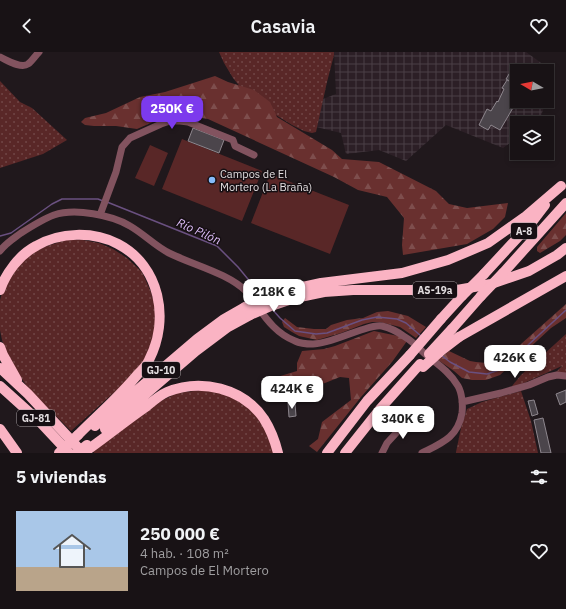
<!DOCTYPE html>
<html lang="es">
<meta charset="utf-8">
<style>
body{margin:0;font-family:"IBM Plex Sans",sans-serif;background:#252022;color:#f1f3f6;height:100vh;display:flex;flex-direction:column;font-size:15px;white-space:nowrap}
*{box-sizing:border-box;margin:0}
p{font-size:13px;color:#9f9ea0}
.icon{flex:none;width:22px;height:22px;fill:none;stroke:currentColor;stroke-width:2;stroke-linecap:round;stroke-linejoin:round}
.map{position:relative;height:401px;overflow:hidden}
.details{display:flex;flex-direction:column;background:#181215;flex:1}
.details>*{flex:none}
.needle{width:26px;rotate:280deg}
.controls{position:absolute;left:510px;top:12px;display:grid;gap:8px}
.controls a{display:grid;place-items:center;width:44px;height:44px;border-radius:0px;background:#181215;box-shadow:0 2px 6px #0003,0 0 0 1px #363234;font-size:20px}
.price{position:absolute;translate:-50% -34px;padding:0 9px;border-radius:8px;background:#fff;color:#222;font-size:13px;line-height:26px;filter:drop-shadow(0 1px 2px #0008)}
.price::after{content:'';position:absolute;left:50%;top:24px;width:12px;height:9px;margin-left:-6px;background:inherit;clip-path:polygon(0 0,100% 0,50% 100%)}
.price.active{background:#7c3aed;color:#fff}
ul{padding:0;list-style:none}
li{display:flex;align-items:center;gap:12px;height:100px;padding:0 16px}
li+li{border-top:1px solid #363234}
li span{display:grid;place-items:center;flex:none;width:112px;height:80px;border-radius:0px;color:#555}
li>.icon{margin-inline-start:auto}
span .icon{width:48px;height:48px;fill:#fffc;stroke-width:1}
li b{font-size:17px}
h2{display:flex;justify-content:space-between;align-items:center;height:48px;padding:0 16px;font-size:17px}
header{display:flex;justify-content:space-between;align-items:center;height:52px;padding:0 16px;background:#181215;font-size:18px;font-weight:600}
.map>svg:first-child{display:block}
.industrial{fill:url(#industrial-grid)}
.grass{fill:url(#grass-dots)}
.forest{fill:url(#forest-firs)}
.green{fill:#592727}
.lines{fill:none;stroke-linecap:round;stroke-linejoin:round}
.stream{stroke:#6a5080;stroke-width:1.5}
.building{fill:#4b454b;stroke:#8e878e}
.minor{stroke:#82535f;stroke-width:7}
.highway{stroke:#fab3c3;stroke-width:10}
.highway-bridge{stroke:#fab3c3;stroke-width:10}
.poi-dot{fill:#86bbfb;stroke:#160f13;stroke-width:1.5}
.labels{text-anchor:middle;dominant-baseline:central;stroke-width:3;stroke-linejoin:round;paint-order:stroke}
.shield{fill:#160f13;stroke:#a59fa2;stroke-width:1}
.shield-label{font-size:10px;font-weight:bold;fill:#e2dddf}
.poi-label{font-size:11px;fill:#e2dddf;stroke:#160f13;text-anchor:start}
.water-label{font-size:12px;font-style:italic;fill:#debefa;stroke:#160f13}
</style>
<header><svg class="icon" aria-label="back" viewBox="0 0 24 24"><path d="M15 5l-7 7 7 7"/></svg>Casavia<svg class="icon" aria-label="heart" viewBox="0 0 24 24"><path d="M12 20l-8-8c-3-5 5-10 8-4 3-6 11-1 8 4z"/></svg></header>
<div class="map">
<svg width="566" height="401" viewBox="0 0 566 401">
<defs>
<pattern id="industrial-grid" width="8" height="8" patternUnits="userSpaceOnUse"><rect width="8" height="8" fill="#2c1f26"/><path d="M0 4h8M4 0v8" fill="none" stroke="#4a3f45"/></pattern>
<pattern id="grass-dots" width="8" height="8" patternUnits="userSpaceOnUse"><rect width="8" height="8" fill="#592727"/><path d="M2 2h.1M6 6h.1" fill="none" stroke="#714646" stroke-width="1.8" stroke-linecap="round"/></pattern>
<pattern id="forest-firs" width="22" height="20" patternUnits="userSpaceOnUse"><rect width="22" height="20" fill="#69302f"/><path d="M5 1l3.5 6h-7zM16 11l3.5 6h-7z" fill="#7e4e4d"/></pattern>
</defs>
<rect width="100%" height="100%" fill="#20181c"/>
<path class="industrial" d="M334,0H526L555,21L547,45V19H517V49H546L539,70L538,71H517V86L503,96L446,73L406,109L379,98L346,102L341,81L316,75L323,47L336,42Z"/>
<path class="grass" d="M219,0H334V3L327,30L316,80L312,81L304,79L292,73L250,47L233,26L224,11Z
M0,29L20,50L32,56L67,88L43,102L0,116Z
M66,188H83L99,191L113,197L127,206L142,220L151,240L156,258L155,282L149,301L137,320L71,379L28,336L11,311L2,288L0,278V248L3,237L13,219L29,202L47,194Z
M566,282V323L555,321L562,314L515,335L512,334L521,323Z
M202,338L222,341L243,351L258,365L269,383L274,401H94L92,398L159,350L177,341Z
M521,339L531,369L538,401H456V400L461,376L467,357L482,350Z"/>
<path class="forest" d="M215,24L228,30L254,38L270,50L277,65L332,98L342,107L379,110L436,139L449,152L467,156L508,151L505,165L493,177L467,192L403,203L402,193L404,166L387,145L358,138L334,125L208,67L170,61L153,70L137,77L116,74H94L85,73L81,70L85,66L106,61L140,45L165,40Z
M566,161V183L560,189L540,201L537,199V195Z
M566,252V266L551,276L500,323L486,328H472L462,326L454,319L438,308L449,299L470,309L476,310L487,311L496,309L506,304L521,292Z
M388,259L408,264L426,275L416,286L400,275L380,270H372L364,272L341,281L317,288L299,284L292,280L284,275L282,270L285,266L297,275L314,277H326L331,273L347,268L363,266L377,260Z
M374,279L398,284L407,289L392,310L361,345L317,400L309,394L318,387L322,370L351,348L349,326L340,325L325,331L303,337L277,349L272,342L266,337L267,328L297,319V311L302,299L324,297L335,294Z"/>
<path class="green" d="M182,87L262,119L242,169L162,137Z
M150,93L168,101L154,134L135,126Z
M270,122L349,153L330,202L251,171Z"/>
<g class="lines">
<path class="stream" d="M107,150L217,194L238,215L261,243
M0,184L11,181L52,152L62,147H98L103,149
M272,257L280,266L295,279L316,282L327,281L362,268L377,265L397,267L406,271L421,284
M441,303L450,310L469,320L487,322L502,317L566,258"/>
</g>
<path class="building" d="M514,14L524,19H517V33L506,27Z
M507,28L517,33V49L500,78L491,73L488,78L479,73L487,57L491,59L497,49L498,50L504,37L502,36Z
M193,76L224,88L219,101L188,89Z
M566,338V350L560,353L556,342Z
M534,348L538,362L532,364L528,349Z
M288,351H295L296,364L289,365Z
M543,366L551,401H541L534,368Z"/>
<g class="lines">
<path class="minor" d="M0,5C7,8 21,17 28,12C32,9 35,4 39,0
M100,163L116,120L122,95L130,86L161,72L170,69H180L188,70L233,88L235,94L254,103
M0,199C6,191 13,187 21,181C32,174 43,167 54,163C75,156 112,163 130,174C144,182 155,194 169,201C193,213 228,221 247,240C251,244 253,249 256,253C267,268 277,282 295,289C299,291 308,292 313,292C326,292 348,282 361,278C368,276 375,273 382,274C391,276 398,280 405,285C412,289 418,295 424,301C436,311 450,320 458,334C462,341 463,353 462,361C458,385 442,391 422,401
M462,350L501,341L529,333L548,325L557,323L566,324
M382,401L387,391L398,379L417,370H420"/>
<path class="highway" d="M503,221L566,151
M484,222L532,170L545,153
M0,238C6,221 19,203 36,194C60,180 93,179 118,192C160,214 170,267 149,308C147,313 142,318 138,322C120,344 98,363 78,383
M289,238L321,231L402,221L448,208L488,191L526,164L561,134
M295,246L324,240L353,238H457L491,232L529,219L557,203L566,196
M441,267L462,244
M452,277L481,244
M459,285L566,224
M0,295L3,303L17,328
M0,316L28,342L83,401
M0,334L41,371L69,401
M95,374L197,287L224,267L245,255
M0,377L17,401
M105,377L196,299L228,275L250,263
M83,401C105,386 125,369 147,354C153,349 160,343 167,340C201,326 243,336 264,367C271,378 275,389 278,401
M327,401L367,349L410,303
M345,401L380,357L420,312"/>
<path class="highway-bridge" d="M462,244L484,222
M481,244L503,221
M245,255L267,245L289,238
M250,263L271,254L295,246
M429,302L452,277
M410,303L441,267
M423,315L442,298L459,285
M59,401L78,383
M77,401L87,393"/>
</g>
<circle class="poi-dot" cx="212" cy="128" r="4"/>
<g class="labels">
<g class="shield">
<rect x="511" y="171" width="26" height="16" rx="3"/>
<rect x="413" y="230" width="44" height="16" rx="3"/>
<rect x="142" y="310" width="38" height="16" rx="3"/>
<rect x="17" y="358" width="38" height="16" rx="3"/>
</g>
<g class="shield-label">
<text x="524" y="179">A-8</text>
<text x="435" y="238">AS-19a</text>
<text x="161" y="318">GJ-10</text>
<text x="36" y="366">GJ-81</text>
</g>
<g class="poi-label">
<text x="220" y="122">Campos de El<tspan x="220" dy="13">Mortero (La Braña)</tspan></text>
</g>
<g class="water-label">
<text transform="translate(199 179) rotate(24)">Río Pilón</text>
</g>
</g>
</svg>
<div class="controls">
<a><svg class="needle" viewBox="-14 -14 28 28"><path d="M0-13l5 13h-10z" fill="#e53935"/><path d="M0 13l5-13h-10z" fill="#9f9ea0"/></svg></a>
<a><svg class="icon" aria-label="layers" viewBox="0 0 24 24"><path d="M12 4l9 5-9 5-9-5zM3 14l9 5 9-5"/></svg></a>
</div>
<b class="price active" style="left:172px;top:78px">250K €</b>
<b class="price" style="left:274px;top:261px">218K €</b>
<b class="price" style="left:515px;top:327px">426K €</b>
<b class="price" style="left:292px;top:358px">424K €</b>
<b class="price" style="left:403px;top:388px">340K €</b>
</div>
<section class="details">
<h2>5 viviendas<svg class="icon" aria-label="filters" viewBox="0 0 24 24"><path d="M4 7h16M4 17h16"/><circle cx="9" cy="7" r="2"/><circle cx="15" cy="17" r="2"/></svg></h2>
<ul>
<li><span style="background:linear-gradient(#a9c7e8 70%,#b9a48a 0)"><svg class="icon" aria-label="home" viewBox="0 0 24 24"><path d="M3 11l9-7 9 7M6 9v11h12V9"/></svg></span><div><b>250 000 €</b><p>4 hab. · 108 m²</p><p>Campos de El Mortero</p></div><svg class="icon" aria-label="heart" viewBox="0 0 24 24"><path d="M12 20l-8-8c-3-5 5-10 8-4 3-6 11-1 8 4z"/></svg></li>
</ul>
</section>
